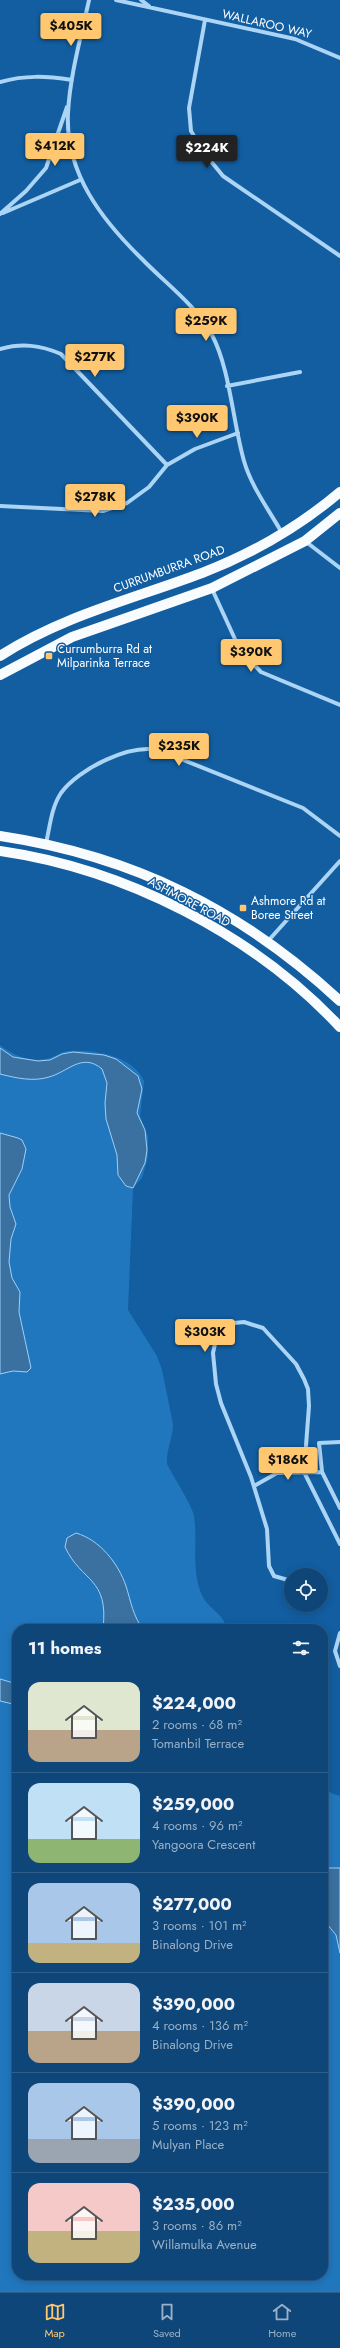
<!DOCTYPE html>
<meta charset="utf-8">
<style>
body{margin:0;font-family:Jost,sans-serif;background:#1c5080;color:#f1f3f6;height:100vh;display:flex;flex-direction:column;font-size:15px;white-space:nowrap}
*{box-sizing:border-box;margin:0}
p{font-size:13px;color:#9bb1c6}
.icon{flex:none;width:22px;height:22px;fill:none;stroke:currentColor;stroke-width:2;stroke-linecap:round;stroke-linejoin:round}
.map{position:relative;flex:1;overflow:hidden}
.panel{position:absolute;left:12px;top:1624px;width:316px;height:656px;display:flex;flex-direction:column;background:#0e4679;border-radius:16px;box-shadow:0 2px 10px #0003,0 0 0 1px #2e5e8a}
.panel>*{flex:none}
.controls{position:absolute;left:284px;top:1568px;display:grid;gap:8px}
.controls a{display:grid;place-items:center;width:44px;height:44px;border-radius:50%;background:#0e4679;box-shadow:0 2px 10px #0003,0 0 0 1px #2e5e8a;font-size:20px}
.price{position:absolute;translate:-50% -34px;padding:0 9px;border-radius:4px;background:#ffc76f;color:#111;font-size:13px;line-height:26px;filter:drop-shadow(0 1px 2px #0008)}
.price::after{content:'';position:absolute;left:50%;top:24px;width:12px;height:9px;margin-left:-6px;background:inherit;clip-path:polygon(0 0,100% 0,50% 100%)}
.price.active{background:#222;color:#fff}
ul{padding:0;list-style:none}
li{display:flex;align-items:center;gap:12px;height:100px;padding:0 16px}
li+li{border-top:1px solid #2e5e8a}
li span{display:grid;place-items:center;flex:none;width:112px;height:80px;border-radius:12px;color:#555}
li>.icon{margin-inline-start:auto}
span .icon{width:48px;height:48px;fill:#fffc;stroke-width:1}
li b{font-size:17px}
h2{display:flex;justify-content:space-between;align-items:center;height:48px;padding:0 16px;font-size:17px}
.dock{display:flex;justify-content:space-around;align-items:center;height:56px;border-top:1px solid #2e5e8a;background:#0e4679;font-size:11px;color:#9bb1c6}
.dock a{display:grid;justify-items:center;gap:2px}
.dock .active{color:#ffc76f}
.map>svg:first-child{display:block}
.green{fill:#2177be}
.water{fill:#3b71a0;stroke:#9dd0f8}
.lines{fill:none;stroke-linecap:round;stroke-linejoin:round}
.street{stroke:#abd4f5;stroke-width:4}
.primary{stroke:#f9fcff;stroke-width:10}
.poi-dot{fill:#ffc76f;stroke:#125ea1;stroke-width:1.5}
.labels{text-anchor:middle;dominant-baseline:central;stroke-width:3;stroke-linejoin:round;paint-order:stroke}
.street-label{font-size:12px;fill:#fff;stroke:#125ea1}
.poi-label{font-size:12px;fill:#fff;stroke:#125ea1;text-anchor:start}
</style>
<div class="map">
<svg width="340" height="2292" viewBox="0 0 340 2292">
<rect width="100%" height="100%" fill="#125ea1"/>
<path class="green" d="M0,1045C12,1055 29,1062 45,1059C54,1058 60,1052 68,1051C93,1049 133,1055 144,1081L140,1116L148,1136V1157L142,1178L133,1188L128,1310L157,1356L162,1370L173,1424C173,1438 166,1450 167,1464C173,1476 192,1505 194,1516C198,1542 191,1567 201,1593C207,1609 223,1612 227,1629H17V2275H323V1787L331,1793L340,1796V2292H0Z"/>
<path class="water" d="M0,1048L13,1057L38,1061L50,1060L62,1054L73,1052L104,1055L116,1059L138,1076L142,1089L137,1113L145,1130L147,1150L145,1163L133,1188L126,1186L118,1175L117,1155L106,1119L105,1103L107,1083L102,1069C82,1052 68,1072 49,1077C33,1082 16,1078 0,1074Z
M0,1133L18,1138L22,1140L26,1149L22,1169L9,1195L10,1207L16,1224L11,1239L9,1262L12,1278L20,1292L19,1312L31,1368L27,1372L13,1371L0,1374Z
M76,1533C100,1540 118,1563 126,1586C131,1602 133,1616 143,1629H103C109,1577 82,1583 65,1547L67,1538Z
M0,1679L17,1684V1708L13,1704L0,1701Z
M323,1868H340V1953L336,1935L323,1919Z"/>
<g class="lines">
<path class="street" d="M89,0C81,37 70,75 68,113C65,173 102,220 142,259C165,283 196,305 212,335C230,369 233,423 244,461C251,486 269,510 282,533
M116,0L295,39L340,58
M141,0L149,6
M205,20L189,108L191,131L205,154L223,176L340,256
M0,82C25,75 46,76 72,80
M3,213L80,180
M0,214L26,191L46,168L67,107
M0,349C22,343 40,345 61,354L167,465
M227,386L300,372
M0,506L103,511L127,503L149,487L167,465L195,449L238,433
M305,541L340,568
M212,589L240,650L261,672L340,705
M46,843C50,827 51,808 61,793C78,769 132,742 161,751L303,808L340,836
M268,941L340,861
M340,1442L319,1443L322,1472L340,1508
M254,1486L277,1473L322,1472
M288,1580L274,1576L269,1566L267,1529L251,1477L221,1403L216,1384L213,1353L218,1330L224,1324L244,1322L263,1328L296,1364L304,1379L308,1389L309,1406L304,1472L340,1544
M340,1633L335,1651L340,1666"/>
<path class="primary" d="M0,656C62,616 133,599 202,573C251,554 300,526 340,492
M0,675L72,637L212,588L305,541L340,513
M0,836C133,856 242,910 340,1001
M0,851C125,869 253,934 340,1027"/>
</g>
<g class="poi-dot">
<rect x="45" y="652" width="8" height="8" rx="2"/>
<rect x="239" y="904" width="8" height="8" rx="2"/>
</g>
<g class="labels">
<g class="street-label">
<text transform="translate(267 24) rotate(13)">WALLAROO WAY</text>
<text transform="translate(169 569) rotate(-20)">CURRUMBURRA ROAD</text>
<text transform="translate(189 902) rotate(28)">ASHMORE ROAD</text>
</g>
<g class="poi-label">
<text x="57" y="649">Currumburra Rd at<tspan x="57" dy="14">Milparinka Terrace</tspan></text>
<text x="251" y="901">Ashmore Rd at<tspan x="251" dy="14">Boree Street</tspan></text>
</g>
</g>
</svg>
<div class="controls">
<a><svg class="icon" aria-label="locate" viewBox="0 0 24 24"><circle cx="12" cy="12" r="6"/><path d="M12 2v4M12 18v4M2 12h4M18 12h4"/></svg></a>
</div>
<b class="price" style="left:71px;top:47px">$405K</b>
<b class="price" style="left:55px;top:167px">$412K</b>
<b class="price active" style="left:207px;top:169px">$224K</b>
<b class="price" style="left:206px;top:342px">$259K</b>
<b class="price" style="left:95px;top:378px">$277K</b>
<b class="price" style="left:197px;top:439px">$390K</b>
<b class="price" style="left:95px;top:518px">$278K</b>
<b class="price" style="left:251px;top:673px">$390K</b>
<b class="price" style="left:179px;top:767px">$235K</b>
<b class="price" style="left:205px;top:1353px">$303K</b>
<b class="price" style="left:288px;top:1481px">$186K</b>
<section class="panel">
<h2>11 homes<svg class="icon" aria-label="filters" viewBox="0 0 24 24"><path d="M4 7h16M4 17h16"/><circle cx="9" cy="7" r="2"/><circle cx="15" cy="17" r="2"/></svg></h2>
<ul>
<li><span style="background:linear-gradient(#dfe7d0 60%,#b9a48a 0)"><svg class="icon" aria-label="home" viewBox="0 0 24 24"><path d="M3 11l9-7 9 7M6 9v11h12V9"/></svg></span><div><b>$224,000</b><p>2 rooms · 68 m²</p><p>Tomanbil Terrace</p></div></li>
<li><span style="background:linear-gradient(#bfe0f5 70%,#8fb573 0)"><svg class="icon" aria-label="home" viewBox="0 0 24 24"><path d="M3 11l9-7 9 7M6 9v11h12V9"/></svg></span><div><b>$259,000</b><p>4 rooms · 96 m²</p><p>Yangoora Crescent</p></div></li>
<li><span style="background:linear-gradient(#a9c7e8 75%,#c2b280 0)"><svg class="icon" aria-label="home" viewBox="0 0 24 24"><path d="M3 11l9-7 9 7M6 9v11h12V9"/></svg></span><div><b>$277,000</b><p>3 rooms · 101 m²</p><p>Binalong Drive</p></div></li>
<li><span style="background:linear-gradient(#c9d6e8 60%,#b9a48a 0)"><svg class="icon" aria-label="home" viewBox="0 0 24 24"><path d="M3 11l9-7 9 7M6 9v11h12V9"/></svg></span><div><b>$390,000</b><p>4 rooms · 136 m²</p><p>Binalong Drive</p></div></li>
<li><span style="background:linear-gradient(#a9c7e8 70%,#9aa5b1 0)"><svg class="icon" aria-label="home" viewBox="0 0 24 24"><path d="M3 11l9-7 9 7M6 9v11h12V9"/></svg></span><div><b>$390,000</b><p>5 rooms · 123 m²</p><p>Mulyan Place</p></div></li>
<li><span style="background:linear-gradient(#f6c9c9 60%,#c2b280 0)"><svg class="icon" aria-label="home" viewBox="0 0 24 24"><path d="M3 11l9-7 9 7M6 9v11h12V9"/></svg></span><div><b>$235,000</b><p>3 rooms · 86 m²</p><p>Willamulka Avenue</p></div></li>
</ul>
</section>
</div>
<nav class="dock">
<a class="active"><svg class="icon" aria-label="map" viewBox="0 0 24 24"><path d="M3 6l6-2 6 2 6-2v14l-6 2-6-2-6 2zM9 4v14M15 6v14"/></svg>Map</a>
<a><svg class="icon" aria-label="saved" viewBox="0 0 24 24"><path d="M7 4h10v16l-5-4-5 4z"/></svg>Saved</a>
<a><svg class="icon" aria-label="home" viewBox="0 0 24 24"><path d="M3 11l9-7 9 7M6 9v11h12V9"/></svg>Home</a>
</nav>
